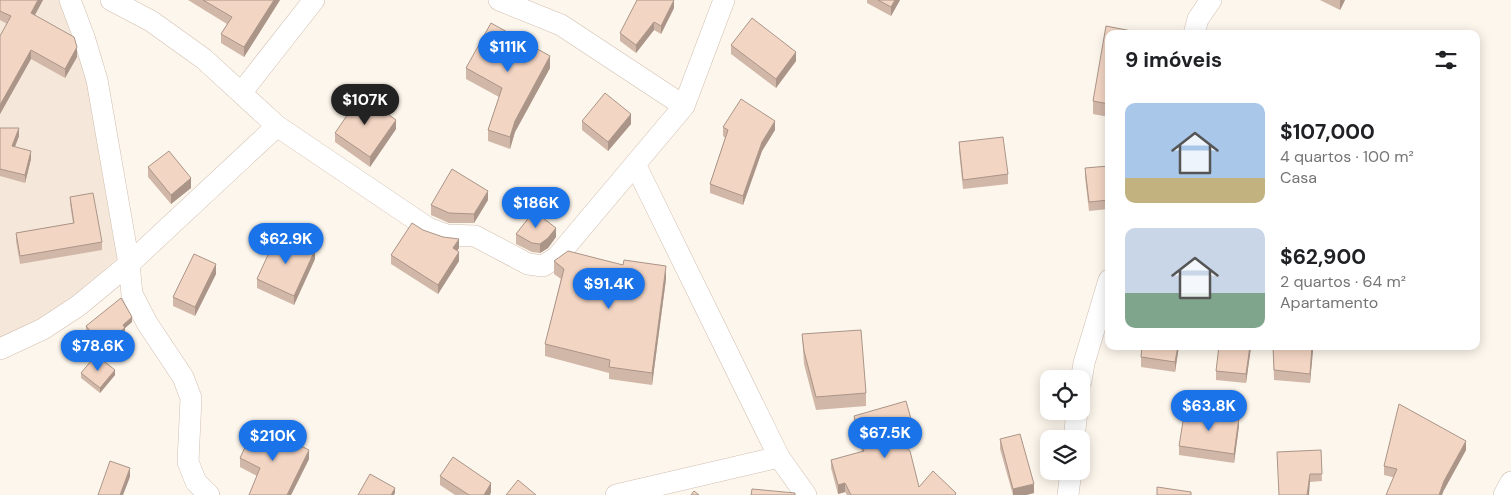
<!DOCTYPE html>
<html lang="pt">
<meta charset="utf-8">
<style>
body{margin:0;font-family:"DM Sans",sans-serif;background:#f6f6f6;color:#202124;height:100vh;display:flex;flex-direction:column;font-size:19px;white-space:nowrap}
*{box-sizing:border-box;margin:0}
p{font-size:16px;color:#757577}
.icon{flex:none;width:28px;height:28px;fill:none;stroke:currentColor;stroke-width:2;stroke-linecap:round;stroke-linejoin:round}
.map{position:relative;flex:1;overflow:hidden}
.details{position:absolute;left:1105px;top:30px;width:375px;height:320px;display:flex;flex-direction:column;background:#fff;border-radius:10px;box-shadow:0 2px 12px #0003}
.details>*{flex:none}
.tools{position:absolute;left:1040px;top:370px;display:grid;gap:10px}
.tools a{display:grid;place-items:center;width:50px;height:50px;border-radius:10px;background:#fff;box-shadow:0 2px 12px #0003;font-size:25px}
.price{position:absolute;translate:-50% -42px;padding:0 11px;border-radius:18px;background:#1a73e8;color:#fff;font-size:16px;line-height:32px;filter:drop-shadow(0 1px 2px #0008)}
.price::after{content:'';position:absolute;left:50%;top:30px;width:15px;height:11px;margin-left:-8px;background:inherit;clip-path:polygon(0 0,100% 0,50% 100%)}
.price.current{background:#222;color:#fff}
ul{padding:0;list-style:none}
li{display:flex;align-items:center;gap:15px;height:125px;padding:0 20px}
li span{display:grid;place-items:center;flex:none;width:140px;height:100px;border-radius:10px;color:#555}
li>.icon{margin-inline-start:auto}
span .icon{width:60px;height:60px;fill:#fffc;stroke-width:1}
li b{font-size:21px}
h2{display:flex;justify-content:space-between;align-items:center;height:60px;padding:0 20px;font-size:21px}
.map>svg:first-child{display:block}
.residential{fill:#f5e8da}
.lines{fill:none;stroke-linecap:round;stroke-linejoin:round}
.street-casing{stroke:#d1beb0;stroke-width:22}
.street{stroke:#fff;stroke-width:21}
.wall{fill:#d1b7a8}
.shaded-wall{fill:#aa9588}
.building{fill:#f3d5c3;stroke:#aa9588}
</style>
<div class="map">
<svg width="1511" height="495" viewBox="0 0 1511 495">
<rect width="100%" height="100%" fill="#fdf6ec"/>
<path class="residential" d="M0,0H59L81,50L84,66L119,257L47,318L0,340Z"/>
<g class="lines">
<defs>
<path id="street" d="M70,0L84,37L97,80L129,264L132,294L147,323L183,377L191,398L188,462L196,482L209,495
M111,0L151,21L204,59L277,126L428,228L447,235L475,236L528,264L543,266L557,257L684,106L724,0
M499,0L561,25L684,106
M1194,34L1198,19L1211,0
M241,93L314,0
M635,164L779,457L806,495
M0,349L43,329L78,306L129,264L277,126
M1081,381L1084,363L1109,280
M1074,439L1077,411
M616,495L779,457
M1068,495L1071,471
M1504,495L1511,482"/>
</defs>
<use href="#street" class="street-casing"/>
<use href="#street" class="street"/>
</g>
<path class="wall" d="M0,0H43L35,15L77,57L65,78L31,59L0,114V36L7,24L0,20Z
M188,0H280L244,57L221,43V34L227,24Z
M867,0H900L891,16L867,3Z
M1320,0H1345L1340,10Z
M674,8L661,34L654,30L636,53L620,41V33Z
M1109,34V117L1093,114V101Z
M731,45L796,61L776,88L731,54Z
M466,68H550L515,132L510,149L488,141V130L499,97L466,79Z
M582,121L631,124L608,151L582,130Z
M723,127L775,130L762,151L743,205L710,193V184L725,138L723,136Z
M0,128L19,136L15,147L31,159L25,183L0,176Z
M396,129L370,167L335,142V133Z
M959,142L1008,174V184L963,189L959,151Z
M1109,166V209L1089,211L1085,177V168Z
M148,167L191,188L171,204L148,177Z
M70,197L102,242V250L20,264L16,241V233L73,223L70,204Z
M488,200L474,223H449L431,215V205Z
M423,230L459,248L457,251L459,261L438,294L391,264V255Z
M516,234L556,237L548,248L540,253L532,252L516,244Z
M315,259L294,305L257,288V279Z
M554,261L666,279L652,385L609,379V373L545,356V344L561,279L554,274Z
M216,274L195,316L173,306V297Z
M132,322L125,328V333L101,350L86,330V326Z
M802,334L866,393V406L816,410L804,364Z
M1179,346L1175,372L1141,367V357Z
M1251,346L1246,383L1216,380V371Z
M1273,346H1313L1310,383L1274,380Z
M81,373L115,375L100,393L81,378Z
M854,416L913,435L898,440L919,487L956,495H847L845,492L838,494L831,468V460L862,452L854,425Z
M1239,426L1234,463L1179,455V446Z
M1000,439L1034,493L1026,495H1013L1000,449Z
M1321,450L1322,481L1310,482L1279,495Z
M1466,450L1444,490L1384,475V466Z
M240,458L309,459L291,495H249L257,476L240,467Z
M440,476L491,492L490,495H455L440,485Z"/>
<path class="shaded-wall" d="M38,0H43L31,22V13Z
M274,0H280L244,57V47Z
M674,0V8L661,34V26Z
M895,0H900L891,16V7Z
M1340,0H1345L1340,10Z
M654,22V30L636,53V45Z
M77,47V57L65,78V69Z
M31,50V59L0,114V105Z
M796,52V61L776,88V79Z
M550,56V68L515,132L510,149V137L515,121Z
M631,114V124L608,151V142Z
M396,120V129L370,167V157Z
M775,121V130L762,151L743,205V196L762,142Z
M19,128V136L12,154V146Z
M31,151V159L25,183V175Z
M191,178V188L171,204V195Z
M488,191V200L474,223V214Z
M556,228V237L548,248L540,253V244Z
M459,239V248L453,258V248Z
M315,250V259L294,305V296Z
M459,252V261L438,294V285Z
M216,264V274L195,316V307Z
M666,266V279L652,385V373Z
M132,317V322L125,328V333L101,350V345Z
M1178,346H1179L1175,372V362Z
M1250,346H1251V348L1246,383V374Z
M1312,346L1313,351L1310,383V374Z
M115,370V375L100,393V388Z
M1239,417V426L1234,463V454Z
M913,426V435L890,442V433Z
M1466,441V450L1444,490L1442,495H1439L1444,481Z
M309,450V459L291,495H287Z
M130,468V477L123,495H120Z
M1310,474V482L1309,495H1307Z
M491,483V492L490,495H484Z
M845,483V492L838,494V485Z
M1034,484V493L1026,495H1013V489Z
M395,488V493L394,495H391Z"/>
<path class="building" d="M0,0H38L31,13L74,37L77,47L65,69L31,50L0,105V36L11,16L0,11Z
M203,0H274L244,47L221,34L232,17Z
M637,0H674L661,26L654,22L636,45L620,33Z
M878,0H895L891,7Z
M752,18L796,52L776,79L731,45Z
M491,23L550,56L515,121L510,137L488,130L502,88L466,68Z
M1106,26L1147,34H1109V104L1093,101Z
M605,93L631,114L608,142L582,121Z
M361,95L396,120L370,157L335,133Z
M741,99L775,121L762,142L743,196L710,184L728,130L723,127Z
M0,128H19L12,146L31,151L25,175L0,169Z
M1003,137L1008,174L963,180L959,142Z
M169,151L191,178L171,195L148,167Z
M1109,166V200L1089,202L1085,168Z
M452,169L488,191L474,214L449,213L431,205Z
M93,193L102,242L20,256L16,233L74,223L70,197Z
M534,211L556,228L548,238L540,244L532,243L516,234Z
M412,223L423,230L443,237L459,239L453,248L459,252L438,285L391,255Z
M278,233L315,250L294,296L257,279Z
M568,251L623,265L624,260L666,266L652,373L609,367L610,360L545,344L564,269L554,261Z
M194,254L216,264L195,307L173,297Z
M121,298L132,317L123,325L125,328L101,345L86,326Z
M861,330L866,393L816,397L804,351L802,334Z
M1142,346H1178L1175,362L1141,357Z
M1219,346H1250L1246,374L1216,371Z
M1273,346H1312L1310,374L1274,370Z
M96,355L115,370L100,388L81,373Z
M906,401L913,426L890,433L910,451L919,487L933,471L956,493L955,495H851L845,483L838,485L831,460L864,451L854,416Z
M1399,404L1466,441L1444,481L1439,495H1386L1397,469L1384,466Z
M1185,409L1239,417L1234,454L1179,446Z
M256,424L309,450L287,495H249L260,468L240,458Z
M1020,434L1034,484L1013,489L1000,439Z
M1321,450L1322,474H1310L1307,495H1279L1277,452Z
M453,457L491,483L484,495H469L440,476Z
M110,461L130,468L120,495H98Z
M370,474L395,488L391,495H358Z
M518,480L536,495H506Z
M1157,487L1191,492V495H1157Z
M752,489L795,493V495H751Z
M694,491L699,495H691Z"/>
</svg>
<div class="tools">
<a><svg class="icon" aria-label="locate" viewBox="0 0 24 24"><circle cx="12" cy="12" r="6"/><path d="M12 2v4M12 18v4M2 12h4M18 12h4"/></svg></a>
<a><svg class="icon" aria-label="layers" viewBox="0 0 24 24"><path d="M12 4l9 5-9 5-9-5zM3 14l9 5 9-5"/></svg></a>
</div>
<b class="price" style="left:508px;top:73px">$111K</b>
<b class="price current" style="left:365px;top:126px">$107K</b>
<b class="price" style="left:536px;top:229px">$186K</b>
<b class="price" style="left:286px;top:265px">$62.9K</b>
<b class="price" style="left:609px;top:310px">$91.4K</b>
<b class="price" style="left:98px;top:372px">$78.6K</b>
<b class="price" style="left:1209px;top:432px">$63.8K</b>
<b class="price" style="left:885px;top:459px">$67.5K</b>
<b class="price" style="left:273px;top:462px">$210K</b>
<section class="details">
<h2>9 imóveis<svg class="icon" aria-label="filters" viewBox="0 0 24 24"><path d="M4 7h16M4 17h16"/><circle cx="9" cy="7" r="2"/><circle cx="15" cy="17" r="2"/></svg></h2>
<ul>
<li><span style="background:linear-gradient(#a9c7e8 75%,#c2b280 0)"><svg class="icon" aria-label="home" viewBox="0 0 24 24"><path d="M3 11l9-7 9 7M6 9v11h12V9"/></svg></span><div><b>$107,000</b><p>4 quartos · 100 m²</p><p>Casa</p></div></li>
<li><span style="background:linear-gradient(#c9d6e8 65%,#7fa58c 0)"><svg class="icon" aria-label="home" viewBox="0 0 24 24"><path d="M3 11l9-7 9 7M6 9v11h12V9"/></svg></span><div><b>$62,900</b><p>2 quartos · 64 m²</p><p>Apartamento</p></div></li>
</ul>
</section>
</div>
